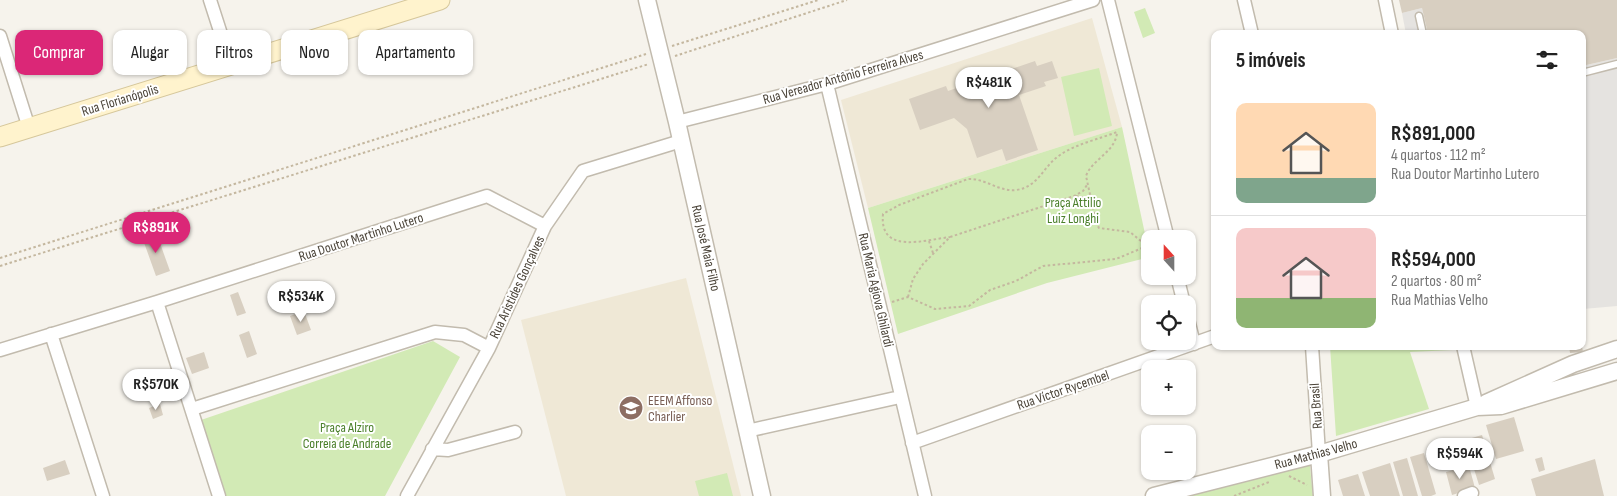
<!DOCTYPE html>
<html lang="pt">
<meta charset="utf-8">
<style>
body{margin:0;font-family:"Sofia Sans Condensed",sans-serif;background:#f2f2f2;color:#222;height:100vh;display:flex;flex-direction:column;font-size:19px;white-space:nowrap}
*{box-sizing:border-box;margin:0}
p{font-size:16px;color:#767676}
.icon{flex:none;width:28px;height:28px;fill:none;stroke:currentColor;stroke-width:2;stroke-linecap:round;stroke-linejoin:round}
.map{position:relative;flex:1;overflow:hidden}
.drawer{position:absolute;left:1211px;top:30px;width:375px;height:320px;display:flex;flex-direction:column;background:#fff;border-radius:10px;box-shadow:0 1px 4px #0004}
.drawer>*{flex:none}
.guide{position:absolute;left:15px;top:30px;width:475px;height:45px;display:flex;gap:10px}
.needle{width:32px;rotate:339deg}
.fabs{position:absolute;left:1141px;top:230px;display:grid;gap:10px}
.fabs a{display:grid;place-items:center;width:55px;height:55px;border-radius:10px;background:#fff;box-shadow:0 1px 4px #0004;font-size:25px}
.price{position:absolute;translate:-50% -42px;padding:0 11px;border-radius:18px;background:#fff;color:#222;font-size:16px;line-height:32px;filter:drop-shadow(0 1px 2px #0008)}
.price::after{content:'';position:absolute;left:50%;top:30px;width:15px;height:11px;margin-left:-8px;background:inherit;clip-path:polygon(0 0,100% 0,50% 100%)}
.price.selected{background:#db2777;color:#fff}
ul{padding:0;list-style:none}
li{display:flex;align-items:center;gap:15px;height:125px;padding:0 25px}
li+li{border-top:1px solid #e0e0e0}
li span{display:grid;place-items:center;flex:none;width:140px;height:100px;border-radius:10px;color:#555}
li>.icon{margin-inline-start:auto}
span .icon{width:60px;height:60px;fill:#fffc;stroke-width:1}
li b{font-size:21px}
h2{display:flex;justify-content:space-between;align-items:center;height:60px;padding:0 25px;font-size:21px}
.chip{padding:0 18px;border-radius:10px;background:#fff;box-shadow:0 1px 4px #0004;font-size:18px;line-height:45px}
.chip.selected{background:#db2777;color:#fff}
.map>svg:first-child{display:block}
.education{fill:#efe8d6}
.green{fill:#d2eab5}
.parking{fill:#e5e3e0}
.building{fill:#d8cfc1}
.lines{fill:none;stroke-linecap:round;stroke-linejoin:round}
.service-casing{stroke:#c2bbae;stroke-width:9}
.minor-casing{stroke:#c2bbae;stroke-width:15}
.tertiary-casing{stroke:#c2bbae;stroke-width:19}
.secondary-casing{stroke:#d6c79b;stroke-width:21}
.path{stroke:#c4b79f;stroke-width:2;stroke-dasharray:2.5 2.5;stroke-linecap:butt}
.service{stroke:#fff;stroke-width:6}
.minor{stroke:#fff;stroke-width:12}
.tertiary{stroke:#fff;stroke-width:16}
.secondary{stroke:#fff3cd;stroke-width:19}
.labels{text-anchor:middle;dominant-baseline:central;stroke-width:4;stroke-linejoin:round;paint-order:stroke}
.street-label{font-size:14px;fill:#4b4439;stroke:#fff}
.park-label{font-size:14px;fill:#4a7f2a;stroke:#fff}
.education-label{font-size:14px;fill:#785e54;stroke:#fff;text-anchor:start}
</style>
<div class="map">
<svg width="1617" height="496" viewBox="0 0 1617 496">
<rect width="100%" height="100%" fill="#f6f3ec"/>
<path class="education" d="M1092,18L1122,127L868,208L841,100Z
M686,278L741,496H566L521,320Z"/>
<path class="green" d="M1145,8L1155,33L1143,38L1134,12Z
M1099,68L1112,126L1074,136L1061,77Z
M1122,127L1150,257L1047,283L898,334L868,208Z
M433,341L460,357L385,496H225L201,420Z
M1330,346H1452L1453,350L1410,352L1429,409L1336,436Z
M1309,457L1313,496H1161Z
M727,473L733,496H699L695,481Z"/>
<path class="parking" d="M1422,8L1428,34H1406L1402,13Z
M1617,58V306L1583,309L1582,66Z"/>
<path class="building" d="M1399,0H1617V58L1582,66V34H1428L1422,8L1402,13Z
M1035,61L1037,66L1052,61L1058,78L1044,82L1046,86L1019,95L1038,150L1006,161L1002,149L977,158L967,129L954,118L920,130L909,99L946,86L948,91Z
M156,232L170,271L156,276L142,237Z
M238,292L246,313L237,316L230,295Z
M304,311L311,330L297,335L290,316Z
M249,331L257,354L247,358L239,335Z
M1569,346H1582L1583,352L1570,353Z
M204,352L209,368L192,374L186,358Z
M160,404L163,415L153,419L149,408Z
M1514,417L1524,451L1496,459L1486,425Z
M1482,435L1495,479L1479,485L1465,440Z
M1460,439L1467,462L1444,469L1437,445Z
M1424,453L1436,494L1431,496H1422L1410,457Z
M1542,457L1545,470L1539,472L1535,459Z
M1407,458L1418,496H1403L1393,462Z
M1595,459L1604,496H1536L1531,479Z
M65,460L70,474L47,481L43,468Z
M1390,463L1400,496H1370L1362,472Z
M1469,466L1475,488L1452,495L1446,472Z
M1358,474L1365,496H1343L1338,480Z"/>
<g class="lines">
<defs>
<path id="service" d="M1419,16L1423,34
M1582,73L1617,64"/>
<path id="minor" d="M210,0L231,65
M1108,0L1168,239
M1244,0L1252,34
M1385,0L1392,34
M0,36L29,128
M827,84L925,496
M677,122L827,84L1093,0
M1177,276L1184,304
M157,302L219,496
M1188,319L1194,344
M51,334L103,496
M1312,346L1319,454
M1463,346L1477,407
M0,350L157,302L487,196L545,226
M192,409L435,332L464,335L489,348
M747,431L900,397
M912,443L1215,336
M432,449L448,450L515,432
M407,496L489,348L545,226L583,171L681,141
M1464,496L1472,493"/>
<path id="tertiary" d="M647,0L677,122L762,496
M1486,403L1573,364L1617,349
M1319,454L1322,496
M1154,496L1319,454L1477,407L1501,406L1617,371"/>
<path id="secondary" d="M0,137L440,0"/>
</defs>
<use href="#service" class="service-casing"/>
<use href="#minor" class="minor-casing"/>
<use href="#tertiary" class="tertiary-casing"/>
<use href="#secondary" class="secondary-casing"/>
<path class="path" d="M672,46L818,0
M675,56L847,0
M1076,196L1090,199
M929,241L933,253
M0,258L646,54
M0,266L649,64
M908,297L913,279L923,264L950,237L1074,196L1083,191L1087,185
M892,302L908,297L935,309L969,306L990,290L1016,281L1043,266L1116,259L1147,246L1130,232L1099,228L1096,222L1086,176C1092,159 1116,152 1117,132C1099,139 1076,144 1060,155C1043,166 1039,187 1016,190C999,192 985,178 968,179L899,205L883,214C879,255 924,240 950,237
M1289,476L1307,485
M1234,496L1269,482"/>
<use href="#service" class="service"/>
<use href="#minor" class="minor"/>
<use href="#tertiary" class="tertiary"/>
<use href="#secondary" class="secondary"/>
</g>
<defs>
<symbol id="school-disc" viewBox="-11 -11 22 22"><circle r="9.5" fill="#8d6e63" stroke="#fff"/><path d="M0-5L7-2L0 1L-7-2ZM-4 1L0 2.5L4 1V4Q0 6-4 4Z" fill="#fff"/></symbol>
</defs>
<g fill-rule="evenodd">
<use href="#school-disc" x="617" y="394" width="28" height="28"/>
</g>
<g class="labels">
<g class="street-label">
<text transform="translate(843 77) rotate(-16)">Rua Vereador Antônio Ferreira Alves</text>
<text transform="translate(120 100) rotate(-17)">Rua Florianópolis</text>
<text transform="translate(361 237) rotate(-18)">Rua Doutor Martinho Lutero</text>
<text transform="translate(706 248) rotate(77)">Rua José Maia Filho</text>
<text transform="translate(517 287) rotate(-65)">Rua Aristides Gonçalves</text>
<text transform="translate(876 290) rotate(77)">Rua Maria Agiova Ghilardi</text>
<text transform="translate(1063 390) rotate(-19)">Rua Víctor Rycembel</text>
<text transform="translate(1316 406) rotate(-94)">Rua Brasil</text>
<text transform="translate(1316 454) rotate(-15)">Rua Mathias Velho</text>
</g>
<g class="park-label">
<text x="1073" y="202">Praça Attilio<tspan x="1073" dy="16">Luiz Longhi</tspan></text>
<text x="347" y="427">Praça Alziro<tspan x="347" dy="16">Correia de Andrade</tspan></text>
</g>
<g class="education-label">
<text x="648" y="400">EEEM Affonso<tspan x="648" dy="16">Charlier</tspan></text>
</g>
</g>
</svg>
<div class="fabs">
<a><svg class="needle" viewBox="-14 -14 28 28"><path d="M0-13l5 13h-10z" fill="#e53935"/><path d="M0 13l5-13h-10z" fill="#767676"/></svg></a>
<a><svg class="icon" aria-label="locate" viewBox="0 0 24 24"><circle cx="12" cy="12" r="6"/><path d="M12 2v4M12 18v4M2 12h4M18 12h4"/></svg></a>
<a>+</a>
<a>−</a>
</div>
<b class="price" style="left:989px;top:109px">R$481K</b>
<b class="price selected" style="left:156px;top:254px">R$891K</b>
<b class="price" style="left:301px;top:323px">R$534K</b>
<b class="price" style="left:156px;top:411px">R$570K</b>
<b class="price" style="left:1460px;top:480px">R$594K</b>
<div class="guide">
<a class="chip selected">Comprar</a>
<a class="chip">Alugar</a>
<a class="chip">Filtros</a>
<a class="chip">Novo</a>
<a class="chip">Apartamento</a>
</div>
<section class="drawer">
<h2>5 imóveis<svg class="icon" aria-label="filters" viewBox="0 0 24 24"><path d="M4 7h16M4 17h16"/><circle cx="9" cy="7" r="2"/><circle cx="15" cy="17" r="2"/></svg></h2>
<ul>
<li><span style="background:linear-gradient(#ffd9b3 75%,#7fa58c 0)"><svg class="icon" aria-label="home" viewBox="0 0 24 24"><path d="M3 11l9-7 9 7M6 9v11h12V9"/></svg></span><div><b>R$891,000</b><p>4 quartos · 112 m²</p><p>Rua Doutor Martinho Lutero</p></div></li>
<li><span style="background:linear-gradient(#f6c9c9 70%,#8fb573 0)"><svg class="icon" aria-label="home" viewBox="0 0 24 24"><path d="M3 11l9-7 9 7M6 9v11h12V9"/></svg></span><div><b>R$594,000</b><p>2 quartos · 80 m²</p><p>Rua Mathias Velho</p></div></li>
</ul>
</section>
</div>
